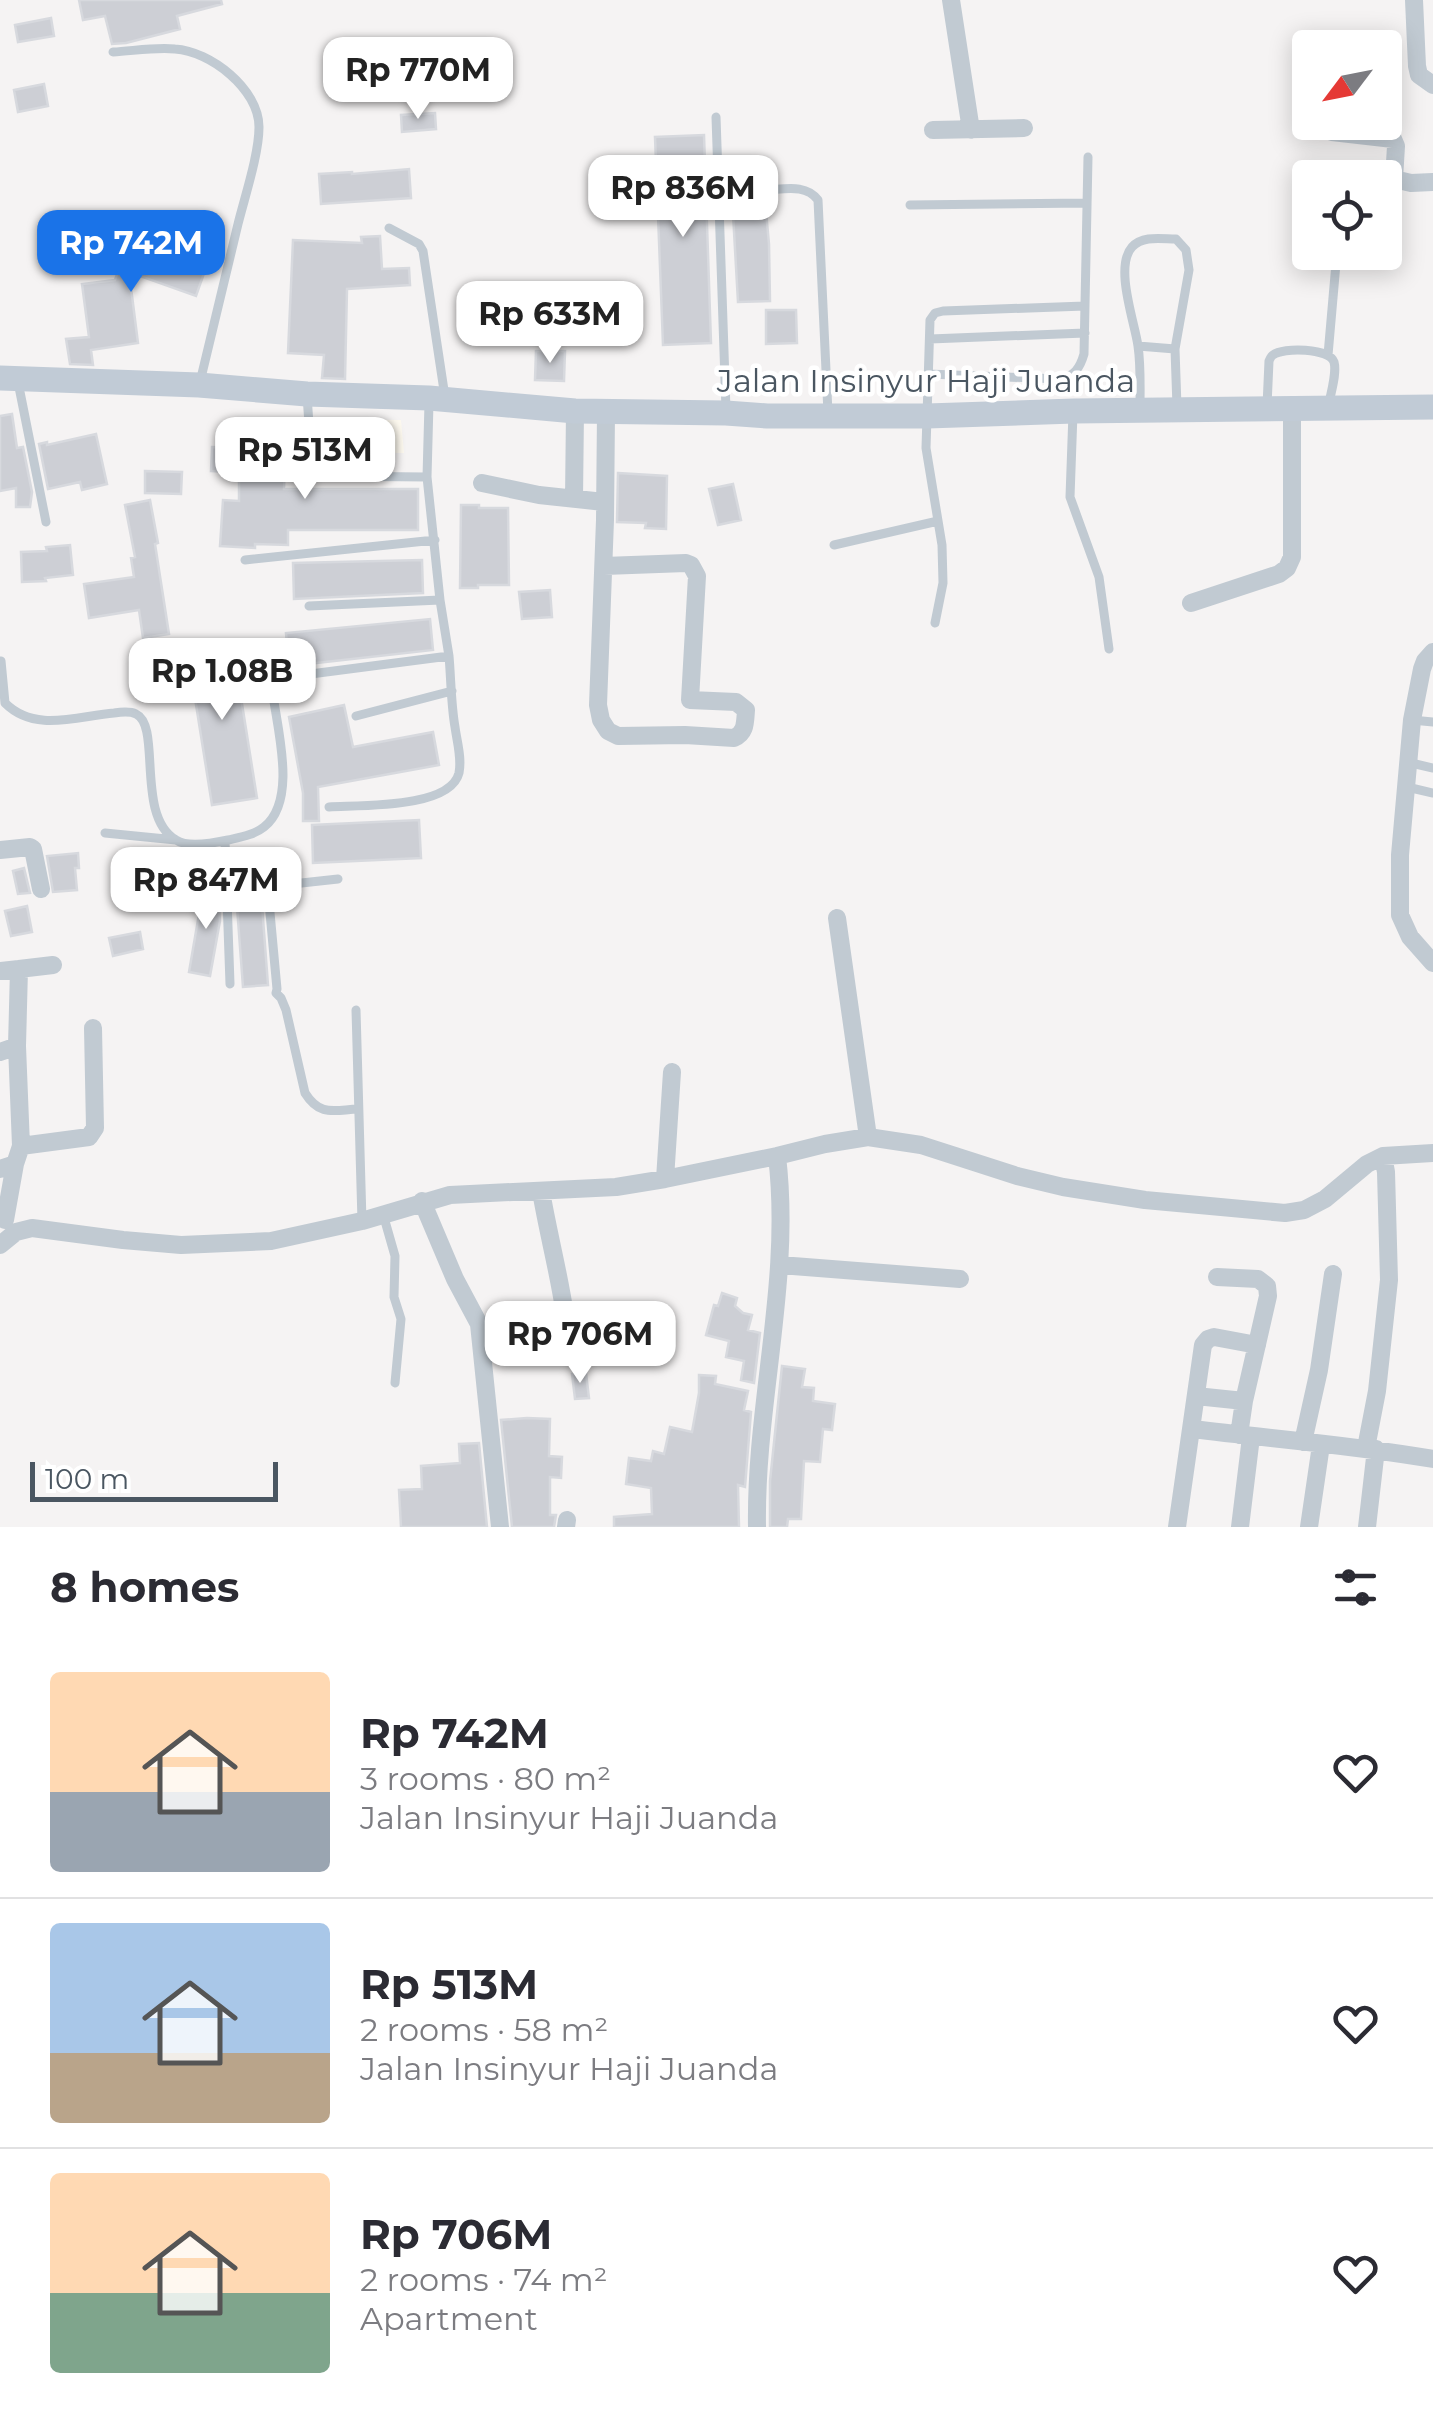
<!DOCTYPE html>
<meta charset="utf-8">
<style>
body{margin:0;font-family:Montserrat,sans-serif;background:#f2f2f3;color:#2b2b33;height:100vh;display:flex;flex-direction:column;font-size:38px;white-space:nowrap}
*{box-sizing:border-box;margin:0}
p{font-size:32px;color:#7c7c81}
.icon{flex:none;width:55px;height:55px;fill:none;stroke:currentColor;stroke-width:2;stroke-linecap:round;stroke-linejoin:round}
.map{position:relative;height:1527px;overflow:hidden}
.sheet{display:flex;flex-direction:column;background:#fff;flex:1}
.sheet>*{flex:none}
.needle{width:65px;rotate:238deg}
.buttons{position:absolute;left:1292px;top:30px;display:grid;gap:20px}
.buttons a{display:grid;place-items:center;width:110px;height:110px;border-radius:10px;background:#fff;box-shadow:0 5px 25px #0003;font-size:50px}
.scale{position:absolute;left:30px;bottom:25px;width:248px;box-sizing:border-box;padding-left:10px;border:5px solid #4a5661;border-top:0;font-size:28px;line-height:35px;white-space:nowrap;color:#4a5661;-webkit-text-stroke:8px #fff;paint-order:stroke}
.price{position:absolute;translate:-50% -85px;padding:0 22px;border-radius:20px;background:#fff;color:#222;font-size:32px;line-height:65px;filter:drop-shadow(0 2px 5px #0008)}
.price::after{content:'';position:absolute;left:50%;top:60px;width:30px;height:22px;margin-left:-15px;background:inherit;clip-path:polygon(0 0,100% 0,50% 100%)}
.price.current{background:#1a73e8;color:#fff}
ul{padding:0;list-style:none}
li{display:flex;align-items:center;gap:30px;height:250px;padding:0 50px}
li+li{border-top:2px solid #e1e1e2}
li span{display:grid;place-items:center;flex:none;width:280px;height:200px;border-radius:10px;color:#555}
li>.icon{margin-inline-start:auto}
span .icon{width:120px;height:120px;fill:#fffc;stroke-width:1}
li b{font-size:42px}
h2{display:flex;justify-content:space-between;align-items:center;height:120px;padding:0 50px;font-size:42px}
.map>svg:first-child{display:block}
.commercial{fill:#fdf9ef}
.building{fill:#cdcfd5;stroke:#d7d9de;stroke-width:2.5}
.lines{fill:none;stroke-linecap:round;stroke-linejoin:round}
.service{stroke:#c1cad2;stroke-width:9}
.minor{stroke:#c1cad2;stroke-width:18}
.secondary{stroke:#c1cbd6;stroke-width:25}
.labels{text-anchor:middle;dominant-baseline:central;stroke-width:9;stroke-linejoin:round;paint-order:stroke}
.street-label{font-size:32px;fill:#4a5661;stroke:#fff}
</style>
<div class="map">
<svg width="1433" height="1527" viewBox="0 0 1433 1527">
<rect width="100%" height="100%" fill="#f5f3f3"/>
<path class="commercial" d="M316,419L401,420L404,453L317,452Z"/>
<path class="building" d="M79,0H221L222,4L177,16L180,29L126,43L112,44L105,16L83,20Z
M51,18L54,36L18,42L15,25Z
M44,84L48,106L18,112L14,90Z
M435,113L436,129L402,132L401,115Z
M704,135L711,343L663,345L655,137Z
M409,169L411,198L321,204L319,174L352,172V174Z
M766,211L769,244L770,301L738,302L733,214Z
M131,234L208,262L196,296L129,272L138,343L91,350L93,365L70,364L66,339L89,337L82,284L115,280Z
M380,236L382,269L409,268L410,285L347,289L345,379L322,378L324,355L288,353L293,240L362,243L361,237Z
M766,310H796L797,343L766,344Z
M536,351H565L564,381L535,380Z
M12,414L17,448L23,447L32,492L30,507H16V488L0,491V416Z
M301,430L303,460H285L284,489H418V530H288V545L255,544V548L220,546L223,500L239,501V469H259L258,431Z
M96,434L107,484L82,490L80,482L48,489L39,444L47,442V445Z
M212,447L234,448L232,472L211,471Z
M145,471L182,472L181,494L145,493Z
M618,473L667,476L666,529L645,528L646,523L617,522Z
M733,484L741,520L718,525L709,489Z
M150,500L158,543L155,544L169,634L143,638L139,610L89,618L84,584L134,577L131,558L135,557L125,505Z
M461,505H479V508H508L509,585H478V588H460Z
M70,545L73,575L45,578L46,581L22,582L21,552L47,551L46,547Z
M422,560L423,593L294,599L293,563Z
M550,590L552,617L522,619L519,592Z
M430,619L433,650L289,666L286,633Z
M232,641L257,798L212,805L187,648Z
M344,705L353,747L433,732L439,765L318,787L319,821H303V793L289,717Z
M419,820L421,858L313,863L312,825Z
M78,853L79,868H75L77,890L53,892L47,856Z
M24,868L30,893L18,894L13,871Z
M260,878L268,985L243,987L235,880Z
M204,885L218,887L220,921L210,976L189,972Z
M27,906L32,932L11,936L5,911Z
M140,932L143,949L113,956L109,938Z
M722,1293L737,1298L735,1306L743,1313L752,1315L748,1330L760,1333L754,1383L741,1380L744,1361L726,1357L729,1341L706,1335L714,1305L718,1306Z
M782,1366L805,1369L802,1387L814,1388L813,1401L835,1404L832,1430L823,1429L820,1462L804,1461L801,1519H788L787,1527H770V1481Z
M586,1373L589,1398L575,1399L572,1374Z
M699,1375L716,1376L715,1384L748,1391L744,1410L751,1412L745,1487L738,1485L739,1527H614V1517L652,1514L651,1488L626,1484L629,1458L651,1461L653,1451L664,1454L670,1427L692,1432L699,1393Z
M527,1418L550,1419L549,1456L562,1457L561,1478L550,1477V1515H556L554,1527H512L501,1420Z
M479,1443L487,1527H401L399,1490L422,1489L421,1466L460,1463L459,1444Z"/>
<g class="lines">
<path class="service" d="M113,52C133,51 155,47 175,49C210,51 259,89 259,127C259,154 245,196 238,224C225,277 213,329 200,382
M716,117L726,410
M767,190C786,189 806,184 818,200L828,413
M910,205L1087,203
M389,228L419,244L423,251L445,397
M930,339L1085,333
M1138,346L1175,349
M1328,355L1337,252
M928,374L1059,379C1074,377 1080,368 1084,354L1088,157
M18,382L46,522
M307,395L312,469L321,476L427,477
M1267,406L1269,361C1270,359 1271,356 1273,355C1283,347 1329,348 1334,362C1337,373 1331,392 1329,403
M1140,409C1140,388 1141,366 1138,346C1135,323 1114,267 1132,247C1143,235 1162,239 1176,239L1186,250L1189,270L1175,349L1177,407
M1073,413L1070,497L1099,577L1109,649
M834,545L938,521
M245,560L435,540
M309,606L440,600
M935,623L943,583L942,545L926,448L930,320L935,313L943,311L1085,306
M1,661L5,703C35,733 77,716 114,713C121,712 130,711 136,714C162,726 135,816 176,840C188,848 214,843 228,840C241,837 254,835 264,827C297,801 278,732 273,695V686L280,678L449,656L440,600L427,477L429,403
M356,716L452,691
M1412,720L1433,722
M1407,762L1433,768
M1407,787L1433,793
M329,807C359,805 450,809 459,773C462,758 457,742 455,727C451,704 451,679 449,656
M105,833L176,840
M225,841L230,984
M338,879L274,886L268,891L277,989L276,993L281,998L286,1010L305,1093C320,1117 334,1110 358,1109
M356,1010L362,1221
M383,1214L395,1256L394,1297L401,1319L395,1383"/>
<path class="minor" d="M951,0L971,130
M1414,0L1417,66L1419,75L1433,85
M933,130L1024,128
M1332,132L1393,139L1396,146L1394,179L1411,183L1433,182
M482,483L539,495L604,502
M574,499L575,411
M604,566L686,563L691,565L697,576L690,700L736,702L746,710C745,722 746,733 734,738L685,735L618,736L608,731L601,720L598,705L605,520L606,412
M1191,603L1279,574L1287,568L1292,557V408
M1433,652L1425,661L1422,669L1412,720L1400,855V915L1410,937L1433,963
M0,850L30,847L33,849L41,889
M837,918L868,1137
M19,969L53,965
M0,971L19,969L17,1046
M0,1052L17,1046L21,1146
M0,1169L15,1164L21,1146L89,1137L95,1128L93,1028
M665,1179L672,1072
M541,1191C548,1233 559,1273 565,1315
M422,1201L455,1279L479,1324L500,1527
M5,1220L15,1164
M0,1245L16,1232L32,1228L123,1240L181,1245L271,1241L362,1221L450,1195L616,1187L665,1179L777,1156L825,1144L868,1137L921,1145L1017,1176L1063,1187L1145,1200L1285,1213L1304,1210L1325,1199L1367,1164L1383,1156L1433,1153
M780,1265L960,1279
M1217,1277L1258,1279L1267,1286L1268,1296L1244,1401L1239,1435
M1196,1396L1244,1401
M1192,1429C1273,1439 1353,1445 1433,1459
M1303,1442L1319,1370L1333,1274
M1366,1448L1377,1391L1389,1280L1386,1172L1383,1156
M566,1527L567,1520
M757,1527C755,1403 792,1281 777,1156
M1177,1527L1203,1345L1208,1339L1214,1337L1257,1345
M1240,1527L1251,1437
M1309,1527L1321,1445
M1367,1527L1376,1449"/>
<path class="secondary" d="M0,378L199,385L307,394L429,398L575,411L726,413L767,416H927L1074,411L1433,407"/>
</g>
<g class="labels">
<g class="street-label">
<text x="926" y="380">Jalan Insinyur Haji Juanda</text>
</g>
</g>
</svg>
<div class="buttons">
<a><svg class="needle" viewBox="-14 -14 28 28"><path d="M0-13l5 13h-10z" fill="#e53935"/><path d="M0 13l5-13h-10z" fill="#7c7c81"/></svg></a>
<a><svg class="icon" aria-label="locate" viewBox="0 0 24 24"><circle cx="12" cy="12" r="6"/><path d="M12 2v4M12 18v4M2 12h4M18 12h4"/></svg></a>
</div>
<div class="scale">100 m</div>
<b class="price" style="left:418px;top:122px">Rp 770M</b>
<b class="price" style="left:683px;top:240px">Rp 836M</b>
<b class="price current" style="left:131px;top:295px">Rp 742M</b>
<b class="price" style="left:550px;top:366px">Rp 633M</b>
<b class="price" style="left:305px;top:502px">Rp 513M</b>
<b class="price" style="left:222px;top:723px">Rp 1.08B</b>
<b class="price" style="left:206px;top:932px">Rp 847M</b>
<b class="price" style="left:580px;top:1386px">Rp 706M</b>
</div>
<section class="sheet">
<h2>8 homes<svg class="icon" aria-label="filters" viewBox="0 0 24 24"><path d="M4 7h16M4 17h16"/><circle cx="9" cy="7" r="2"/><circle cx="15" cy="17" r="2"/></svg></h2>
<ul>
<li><span style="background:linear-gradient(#ffd9b3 60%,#9aa5b1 0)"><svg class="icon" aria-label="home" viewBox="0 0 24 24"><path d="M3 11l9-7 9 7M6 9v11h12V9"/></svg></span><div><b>Rp 742M</b><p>3 rooms · 80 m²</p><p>Jalan Insinyur Haji Juanda</p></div><svg class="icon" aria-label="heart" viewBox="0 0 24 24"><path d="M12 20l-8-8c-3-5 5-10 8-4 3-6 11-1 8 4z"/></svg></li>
<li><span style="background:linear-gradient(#a9c7e8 65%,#b9a48a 0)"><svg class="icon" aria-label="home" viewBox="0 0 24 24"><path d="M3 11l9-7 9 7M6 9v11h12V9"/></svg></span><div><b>Rp 513M</b><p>2 rooms · 58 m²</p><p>Jalan Insinyur Haji Juanda</p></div><svg class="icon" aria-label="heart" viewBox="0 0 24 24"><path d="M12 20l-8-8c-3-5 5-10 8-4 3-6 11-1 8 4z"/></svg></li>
<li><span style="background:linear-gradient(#ffd9b3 60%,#7fa58c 0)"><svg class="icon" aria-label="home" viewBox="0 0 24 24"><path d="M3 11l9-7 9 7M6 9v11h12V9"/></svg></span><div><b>Rp 706M</b><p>2 rooms · 74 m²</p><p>Apartment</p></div><svg class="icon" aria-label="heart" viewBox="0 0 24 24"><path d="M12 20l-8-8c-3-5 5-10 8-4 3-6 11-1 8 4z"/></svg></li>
</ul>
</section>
